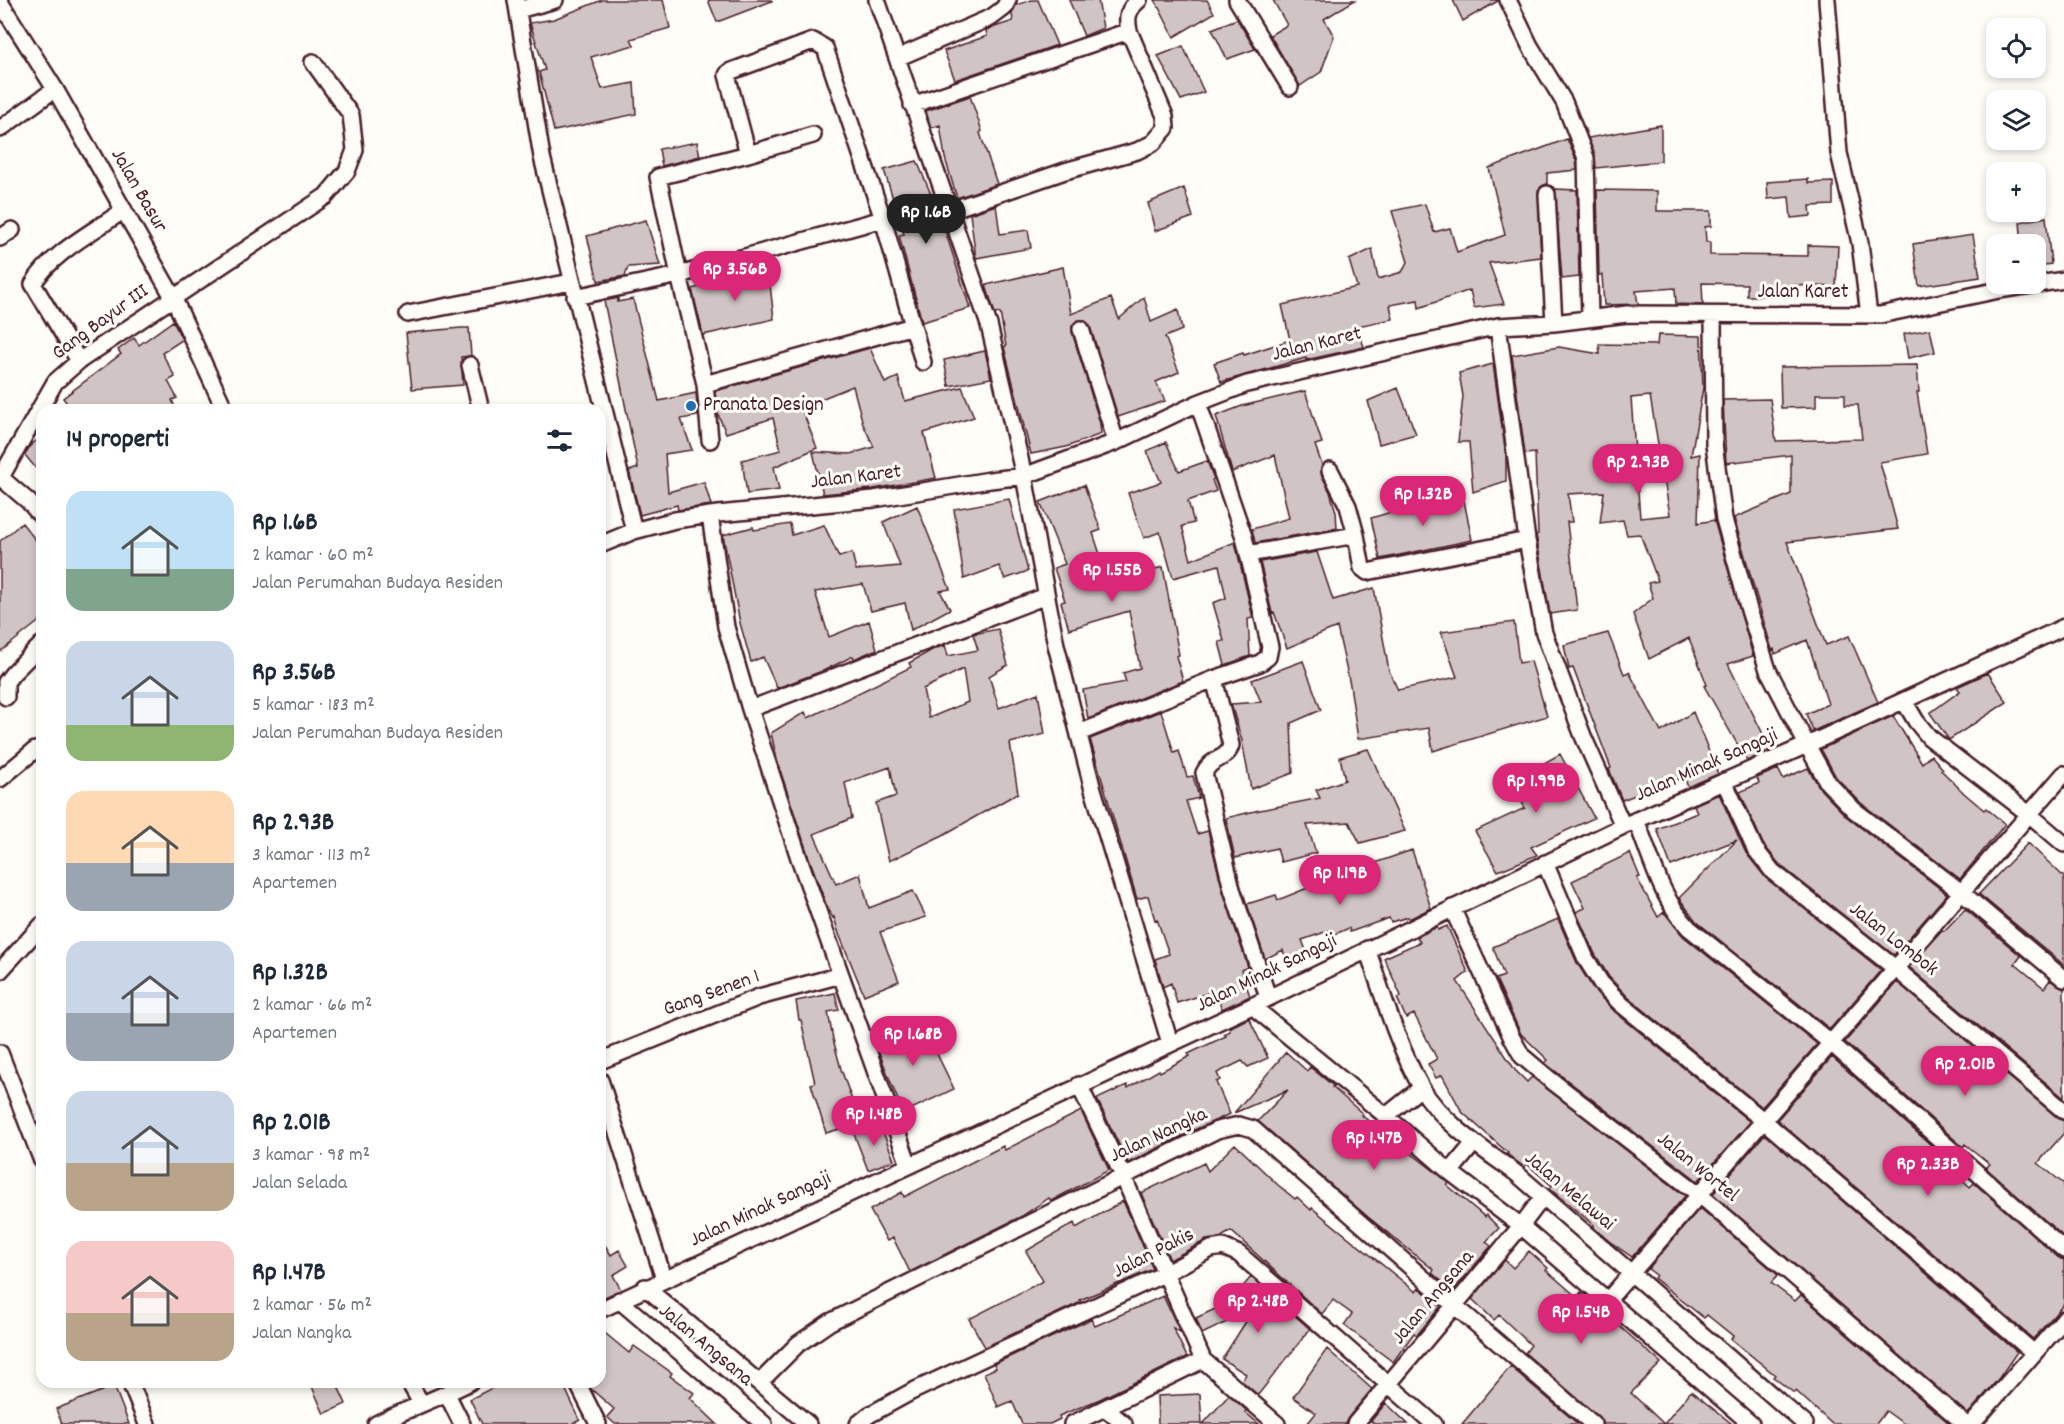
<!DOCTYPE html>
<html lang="id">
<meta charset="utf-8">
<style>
body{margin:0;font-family:Dekko,sans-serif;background:#f6f6f7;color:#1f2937;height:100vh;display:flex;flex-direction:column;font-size:22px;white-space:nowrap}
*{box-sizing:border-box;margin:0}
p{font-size:20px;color:#747a83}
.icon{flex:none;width:33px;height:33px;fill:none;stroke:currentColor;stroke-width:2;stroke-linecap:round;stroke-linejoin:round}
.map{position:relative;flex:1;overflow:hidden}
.details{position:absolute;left:36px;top:404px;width:570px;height:984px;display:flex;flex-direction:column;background:#fff;border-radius:18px;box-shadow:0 3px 9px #0003}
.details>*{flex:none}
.fabs{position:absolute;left:1986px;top:18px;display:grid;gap:12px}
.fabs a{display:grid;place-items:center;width:60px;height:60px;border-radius:12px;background:#fff;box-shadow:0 3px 9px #0003;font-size:30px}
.price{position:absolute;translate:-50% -51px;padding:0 14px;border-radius:21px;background:#db2777;color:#fff;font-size:20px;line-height:39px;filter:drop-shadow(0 2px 3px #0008)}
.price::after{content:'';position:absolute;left:50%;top:36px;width:18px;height:14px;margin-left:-9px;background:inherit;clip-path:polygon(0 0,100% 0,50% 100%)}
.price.current{background:#222;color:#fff}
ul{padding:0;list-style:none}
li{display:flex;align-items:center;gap:18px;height:150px;padding:0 30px}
li span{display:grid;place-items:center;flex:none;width:168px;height:120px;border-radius:18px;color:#555}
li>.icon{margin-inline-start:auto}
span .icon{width:72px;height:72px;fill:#fffc;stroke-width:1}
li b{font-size:26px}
h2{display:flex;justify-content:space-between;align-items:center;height:72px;padding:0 30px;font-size:26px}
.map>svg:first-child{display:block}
.building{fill:#d0c5c4;stroke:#4a1f2b;stroke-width:1.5;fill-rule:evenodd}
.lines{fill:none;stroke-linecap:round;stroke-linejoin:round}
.street-casing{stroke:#4a1f2b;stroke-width:20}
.street{stroke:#fdfcf7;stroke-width:15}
.poi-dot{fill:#1f6fb2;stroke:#fdfcf7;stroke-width:2}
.labels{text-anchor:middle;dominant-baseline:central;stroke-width:6;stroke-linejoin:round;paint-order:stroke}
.street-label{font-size:21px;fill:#4a1f2b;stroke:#fdfcf7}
.poi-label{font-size:21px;fill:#4a1f2b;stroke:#fdfcf7;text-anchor:start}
</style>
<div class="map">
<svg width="2064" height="1424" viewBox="0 0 2064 1424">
<rect width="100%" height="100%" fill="#fdfcf7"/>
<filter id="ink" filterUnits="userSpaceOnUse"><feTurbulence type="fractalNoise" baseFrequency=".0167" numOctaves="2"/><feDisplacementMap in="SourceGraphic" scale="12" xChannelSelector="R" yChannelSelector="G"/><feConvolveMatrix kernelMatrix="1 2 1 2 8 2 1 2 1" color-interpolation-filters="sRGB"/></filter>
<g filter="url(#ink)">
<path class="building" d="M602,0H663L670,28L631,39L634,45L591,57L602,89L634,83L636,114L554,131L539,72L545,70L530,23L554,19Z
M708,0H771L772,1L717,22Z
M1032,0H1038L1057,45L955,80L944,51L987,36L986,30L1013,21L1012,14L1016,5Z
M1069,0H1098L1103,28L1084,36Z
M1155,0H1207L1214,13L1174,37Z
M1273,0H1355L1324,19L1334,36L1321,72L1300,86L1270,35L1287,25Z
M1453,0H1498V1L1463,21Z
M1237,19L1255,49L1227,59L1212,29Z
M1183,46L1204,92L1181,100L1158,56Z
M970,96L982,131L980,133L997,184L957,198L945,158L940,125L931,128L926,111Z
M1661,125V161L1596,168L1595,155L1588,138Z
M1567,139L1576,160L1577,170L1547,173V184L1542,186L1538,190L1541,257L1489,263L1504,304L1474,308L1470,290L1419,308L1418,300L1390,305L1393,319L1357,326L1364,347L1306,360V358L1221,382L1214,363L1243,353L1244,355L1290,340L1282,305L1357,287L1349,260L1372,249L1378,279L1402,272L1408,262L1392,211L1425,204L1434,232L1450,228L1457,252L1505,235L1489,168Z
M697,142L700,156L662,166L659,149Z
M917,161L941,218L970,308L922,322L899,235L904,234L884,170Z
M1808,179V183L1833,182V205L1810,206L1811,216L1791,218L1789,197L1768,199L1767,182Z
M1184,188L1193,217L1155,231L1148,203Z
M1555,189L1577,190L1579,277L1562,279Z
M1597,190L1657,191V211H1711V226L1705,227L1706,242H1710V255L1808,256V245L1838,246L1836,287L1765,284V296H1747V284L1702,283L1703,305L1676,304L1675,288L1636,291L1638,304L1604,305L1602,275H1599Z
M996,205L1000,234L1028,230L1031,248L976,258L970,214Z
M2046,217L2051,264L2036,266V244H2022L2020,222Z
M646,220L660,265L628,267L625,276L598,281L587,236Z
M1973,235L1980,277L1919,286L1913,244Z
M1063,267L1071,314L1111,298L1119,319L1144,297L1151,322L1178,310L1182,330L1165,337L1179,372L1156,382L1165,401L1118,417L1090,326L1084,320H1078L1072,326V332L1100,423L1101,434L1066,447L1031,454L1004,347L1006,346L1000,313L995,314L986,285Z
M768,268L774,319L703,335L692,289Z
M619,298L617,302L633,299L659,401L696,393L698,416L681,419L692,450L665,454L668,492L704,482L711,505L678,510L677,505L640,515L629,471L638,468L604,301Z
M173,321L182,340L162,353L175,377L168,381L177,398L172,400L176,410H72L63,398L121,354L118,350L134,338L139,345Z
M461,328H469L471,356L461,357L463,385L412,389L406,333Z
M1930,329L1935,352L1908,358L1904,334Z
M1658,335L1701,336L1703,388L1691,456L1700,454L1698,523L1714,520L1753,656L1728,664L1771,750L1747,761L1704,686L1707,685L1689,638L1649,659L1633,614L1653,598L1648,583L1658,581L1640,534L1627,535L1623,520L1600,523L1604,492L1568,494L1572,522H1567L1577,610L1550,614L1536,535L1538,534L1535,453L1525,454L1512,355L1559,347L1600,354L1599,344L1657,345ZM1650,396L1670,515L1640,518L1631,398Z
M870,348L885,383L898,377L905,401L962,387L974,417L924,433L936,478L873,489L823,494L813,452L850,454L874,447L863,424L853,386L801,407L817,448L774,467L779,490L747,494L742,460L781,450L773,418L726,433L717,412L715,391Z
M985,351L991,378L949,386L944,360Z
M1493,364L1506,456V481L1473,492L1469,442H1458L1463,396L1459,373Z
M1917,365L1919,392H1917L1927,454L1880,462L1898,529L1787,542L1826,645L1849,636L1878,702L1813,731L1806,714L1828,704L1807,640L1775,654L1774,649L1772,650L1734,518L1791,494V455L1726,463L1723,400L1770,399L1776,441L1862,439L1858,405H1845V394H1816V407L1781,408L1780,367Z
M1398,388L1416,434L1379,444L1368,401Z
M1305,391L1322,443L1315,445L1322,465L1321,474L1330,492L1336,512L1337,528L1255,543L1252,529L1289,518L1275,455L1232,472L1216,416L1242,406Z
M42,436V476L25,455L30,446Z
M1166,442L1179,471L1207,461L1214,479L1212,480L1216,491L1188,501L1194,523L1182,526L1191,560L1235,542L1253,618L1248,619L1250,656L1225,665L1219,642L1224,641L1213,603L1226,598L1219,565L1173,578L1160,532L1144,538L1128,493L1161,482L1147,451Z
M1084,485L1101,530L1093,533L1109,582L1163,567L1179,655L1176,656L1183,681L1088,719L1083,690L1126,682L1123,673L1140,668L1129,611L1069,629L1061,602L1065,601L1054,568L1065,564L1040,502Z
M1462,491L1472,540L1380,559L1371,518Z
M1009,499L1028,571L1005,579L999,566L964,579L954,509Z
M917,506L950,589L940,591L950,609L911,630L905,603L871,611L863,584L815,592L829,637L869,621L877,649L854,659L853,656L825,670L777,688L763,657L751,662L740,623L723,535L753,527L754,530L790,524L792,535L824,525L839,557L852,553L856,570L900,566L883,522Z
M22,523L42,548V619L0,652V541Z
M1317,552L1333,600L1374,588L1389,671L1398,690L1457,677L1441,632L1514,622L1519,663L1531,661L1547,716L1433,751L1429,728L1358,739L1350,685L1337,627L1287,648L1274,612L1272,613L1260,562Z
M998,629L1008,665L989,676L999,708L1038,693L1045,734L1010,743L1018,793L943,835L889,861L876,803L896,796L890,767L845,783L852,818L814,834L836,884L860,874L869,908L913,891L926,917L880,932L899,981L864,995L839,934L834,917L833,918L827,907L808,855L778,764L771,733L805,712L808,718L911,667L909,663L932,650L945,645L948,656L978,650L973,634ZM963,669L968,702L929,718L923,689Z
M1608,633L1624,674L1629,672L1661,732L1693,712L1718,774L1688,787L1684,777L1622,800L1609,769L1611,768L1573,668L1569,669L1564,645Z
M1303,661L1321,710L1291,723L1293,773L1251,789L1242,741L1231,704L1261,702L1252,680Z
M1988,673L2007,702L1949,740L1930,713L1960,691L1957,687Z
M1161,711L1174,753L1179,751L1187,777L1193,776L1199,798L1186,801L1197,834L1208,831L1223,891L1248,967L1241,970L1250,996L1222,1009L1215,991L1177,1003L1171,983L1163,987L1155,959L1169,954L1157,919L1155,920L1148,896L1137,899L1090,739Z
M1893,716L1922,763L1931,755L1943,769L1941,770L1965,794L1984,810L1986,808L2005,824L1960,879L1861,803L1836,777L1821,749Z
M1368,749L1405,831L1360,843L1349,822L1307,825L1316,853L1281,862L1277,848L1235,858L1226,818L1255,811L1320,798L1316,790L1345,780L1340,757Z
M1560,754L1594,818L1531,847L1537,855L1498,871L1475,831L1525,808L1511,782Z
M1808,768L1821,790L1847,817L1947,894L1894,955L1780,865L1763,844L1740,792L1759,783L1757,778L1778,769L1783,779Z
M1719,794L1746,853L1766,878L1881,970L1830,1029L1696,921L1679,898L1737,840L1671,866L1657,829L1697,813L1694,805Z
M2028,843L2064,877V965L1979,894Z
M1412,850L1431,908L1409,919L1408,917L1391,922L1389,918L1350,932L1349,928L1333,935L1331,930L1302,940L1309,958L1288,965L1283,950L1265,959L1247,904L1276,895L1278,900L1332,878Z
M1630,853L1640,877L1637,878L1658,917L1664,912L1683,936L1817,1044L1762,1107L1628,997L1609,977L1595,954L1576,912L1585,908L1572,881Z
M1965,909L2021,956L2015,964L2044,988L2050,980L2064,989V1098L1909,967L1942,930L1944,931Z
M1558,919L1577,963L1594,990L1615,1012L1750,1122L1698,1181L1554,1070L1545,1063L1548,1060L1521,1034L1496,979L1504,976L1493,947Z
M1447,926L1468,972L1457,981L1515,1070L1527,1082L1532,1077L1685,1196L1632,1257L1609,1241L1593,1227L1594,1225L1550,1189L1552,1186L1527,1164L1524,1167L1507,1154L1508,1153L1462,1112L1442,1075L1436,1078L1428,1064L1437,1059L1414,1014L1406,1018L1397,998L1401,996L1384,958L1420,942L1417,937L1437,927L1438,930Z
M1897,982L2058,1118L2064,1121V1133L2038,1163L2064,1184V1237L1986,1168L1990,1164L1965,1144L1963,1147L1845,1042Z
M835,993L839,1010L828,1012L833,1039L841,1069L860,1123L826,1133L811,1084L815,1083L801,1020H799L796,1001Z
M1249,1018L1268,1058L1248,1067L1242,1061L1217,1073L1220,1080L1216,1082L1230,1114L1194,1130L1128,1163L1097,1099L1127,1085L1128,1088L1159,1070L1160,1072L1190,1056L1188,1054L1226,1036L1224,1034L1230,1031L1229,1028Z
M921,1021L954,1089L903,1113L875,1042Z
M1286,1052L1307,1071L1310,1067L1331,1084L1334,1086L1332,1087L1363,1114L1361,1115L1433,1170L1449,1183L1447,1185L1485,1217L1486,1215L1499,1228L1486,1242L1491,1246L1453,1291L1432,1273L1434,1270L1368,1217L1258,1121L1288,1090L1234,1113Z
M1832,1057L1950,1162L1947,1165L1970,1187L1974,1183L2058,1257L2064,1260V1304L2033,1339L1777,1120Z
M1081,1111L1109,1170L1051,1201L1049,1198L1022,1216L910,1272L893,1238L887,1241L870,1210L902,1192L904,1197L1003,1146L1005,1150Z
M880,1124L894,1160L868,1170L854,1134Z
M1765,1134L2017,1352L1999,1378L1968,1414L1713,1194Z
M1235,1144L1278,1185L1295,1199L1297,1197L1311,1210L1312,1208L1416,1292L1419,1288L1441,1306L1417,1335L1414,1333L1393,1362L1344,1325L1352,1314L1333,1300L1322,1314L1231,1231L1220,1238L1206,1240L1170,1260L1141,1193L1204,1163L1208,1171Z
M1123,1201L1153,1269L1080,1300L1081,1302L985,1347L969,1319L1043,1281L1026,1251L1074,1223L1076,1228Z
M1700,1208L1778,1275L1771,1283L1795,1301L1801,1295L1950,1424H1904L1886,1411L1876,1424H1832L1796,1391L1794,1393L1773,1377L1775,1375L1731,1339L1733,1336L1707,1315L1704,1318L1654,1278L1656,1275L1648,1269Z
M600,1237L611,1255L619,1250L628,1266L613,1275L621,1290L600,1299Z
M1529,1251L1548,1268L1546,1270L1577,1297L1581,1292L1661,1363L1631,1393L1664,1424L1691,1391L1732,1424H1603L1599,1417L1525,1353L1531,1345L1499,1315L1494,1320L1472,1299L1505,1260L1513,1268Z
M1251,1277L1310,1329L1258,1395L1242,1381L1246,1374L1222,1359L1254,1309L1202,1334L1196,1318L1230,1302Z
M1163,1296L1180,1332L1173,1328L1187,1357L1100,1399L1059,1416L1060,1419L1050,1424H1022L1012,1401L998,1407L984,1373L996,1368L994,1364L1091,1319L1095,1326Z
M600,1329L629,1353L634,1346L672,1373L670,1376L694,1393L690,1398L717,1424H615L607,1417L614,1409L591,1389L588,1382H600Z
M1327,1349L1372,1389L1348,1418L1345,1424H1307L1316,1413L1293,1397Z
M1510,1367L1512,1368L1578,1424H1462Z
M310,1382H336L346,1404L324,1414Z
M504,1382H562L580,1420L572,1424H482L470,1399Z
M114,1386L129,1424H62L56,1409Z
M1200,1394L1202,1424H1158L1157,1396Z
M1229,1395L1246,1410L1245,1412L1259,1424H1203Z
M1386,1403L1408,1424H1374L1371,1421Z"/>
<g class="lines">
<defs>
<path id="street" d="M516,0L542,157L634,531
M877,0L989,325L1024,476L1056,645L1092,786L1170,1043
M1237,0L1290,87
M1508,0L1530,46L1564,102L1586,158L1590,318
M1827,0L1839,153L1860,243L1869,315
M0,2L55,89L173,297L225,410
M518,10L555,0
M897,58L992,17L1004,8L1008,0
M912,105L1129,31
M0,129L55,89
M748,154L813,135
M1547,194L1554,323
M948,211L1065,171L1137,151L1153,143L1166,128L1165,116L1129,31C1126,17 1128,9 1139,0
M883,219L913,326L705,384L679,275Z
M0,238L12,230
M575,297L679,275L658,177L748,154L727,75L729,72L813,41L825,48L883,219
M408,314L571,282
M1713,315L1714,444L1724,519L1749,610L1768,670L1807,745L1828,783L1854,810L1961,892L2064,979
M913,326L923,362
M1498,326L1527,540L1544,633L1583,736L1623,826
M1081,329L1116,442
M79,361L33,284C51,253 95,231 124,210
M470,365L481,410
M705,384L710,440
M1330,470L1348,506L1356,535L1362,568L1367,572L1527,540
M0,477L28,501L42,517
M1,477L55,382L79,361L326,196L347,171L355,150L351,115L313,62
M710,515L726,627L750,709L799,858L909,1165
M600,545L634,531L675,520L718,514L874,499L990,480L1024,476L1116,442L1198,403L1247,384L1498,326L1554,323L1627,314L1880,315L1999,290L2064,280
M1248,554L1356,535
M1214,679L1231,745C1227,761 1212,756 1204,773L1232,889L1268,997
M6,697V682L13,673L42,644
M1904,701L1916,721L1929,737L2029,814L2064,844
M750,709L1046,596
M1079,733L1214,679L1260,663L1268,657L1270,647L1244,537L1198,403
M0,779L35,750
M1724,781L1755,849L1773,872L1895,968L2064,1111
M1636,820C1651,857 1661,899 1689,928L1831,1043L2064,1250
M1545,863L1586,959L1601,983L1621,1004L1764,1121L2034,1353
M1452,908L1512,1038L1522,1056L1548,1078L1700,1195L1965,1424
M1367,949C1383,995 1397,1044 1421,1087C1441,1122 1484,1150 1516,1173L1805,1424
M0,971L42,925
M1252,1006L1386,1116L1450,1172L1521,1226L1751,1424
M0,1053L42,1161
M600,1061L759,997L841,975
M600,1080L664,1279
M1079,1085L1123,1176L1203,1360
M1386,1116L1421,1088
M1450,1172L1474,1143
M645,1287L808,1424
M619,1300L764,1424
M1608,1300L2064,774
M600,1310L1252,1006L1623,826L1807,745L2064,627
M130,1382L147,1424
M409,1382L421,1403
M577,1382L598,1424
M759,1383L798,1344L830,1322L1217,1130L1239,1125L1253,1129L1454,1305L1593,1424
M447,1394L462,1424
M1106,1409L1124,1424
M376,1424C407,1409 440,1398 470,1382
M858,1424L869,1415L911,1392L1164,1274L1211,1249L1223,1247L1239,1254L1434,1424
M1072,1424L1203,1360L1277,1424
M1355,1424L1521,1226L1543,1197
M1972,1424L2064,1319"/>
</defs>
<use href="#street" class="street-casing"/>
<use href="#street" class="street"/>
</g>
</g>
<circle class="poi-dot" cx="691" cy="406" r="6"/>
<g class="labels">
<g class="street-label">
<text transform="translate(138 191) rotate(60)">Jalan Basur</text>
<text x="1803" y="293">Jalan Karet</text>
<text transform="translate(101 323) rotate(-36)">Gang Bayur III</text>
<text transform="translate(1317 345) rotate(-14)">Jalan Karet</text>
<text transform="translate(856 478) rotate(-7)">Jalan Karet</text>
<text transform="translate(1707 766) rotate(-24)">Jalan Minak Sangaji</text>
<text transform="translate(1893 940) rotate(38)">Jalan Lombok</text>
<text transform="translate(1267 974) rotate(-26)">Jalan Minak Sangaji</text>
<text transform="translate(712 994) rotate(-20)">Gang Senen 1</text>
<text transform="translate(1159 1136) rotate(-25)">Jalan Nangka</text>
<text transform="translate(1697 1168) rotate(39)">Jalan Wortel</text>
<text transform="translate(1569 1192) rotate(40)">Jalan Melawai</text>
<text transform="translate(761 1210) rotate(-25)">Jalan Minak Sangaji</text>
<text transform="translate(1154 1254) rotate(-27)">Jalan Pakis</text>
<text transform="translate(1434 1298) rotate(-50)">Jalan Angsana</text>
<text transform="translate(705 1346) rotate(40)">Jalan Angsana</text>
</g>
<g class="poi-label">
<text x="703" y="406">Pranata Design</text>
</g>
</g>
</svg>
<div class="fabs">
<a><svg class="icon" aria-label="locate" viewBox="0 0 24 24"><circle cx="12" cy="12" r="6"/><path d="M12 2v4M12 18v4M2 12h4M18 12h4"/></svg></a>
<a><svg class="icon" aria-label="layers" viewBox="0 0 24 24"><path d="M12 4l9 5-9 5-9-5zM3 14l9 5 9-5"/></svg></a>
<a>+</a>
<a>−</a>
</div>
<b class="price current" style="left:926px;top:245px">Rp 1.6B</b>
<b class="price" style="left:735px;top:302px">Rp 3.56B</b>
<b class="price" style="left:1638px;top:495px">Rp 2.93B</b>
<b class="price" style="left:1423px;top:527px">Rp 1.32B</b>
<b class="price" style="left:1112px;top:603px">Rp 1.55B</b>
<b class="price" style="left:1536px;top:814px">Rp 1.99B</b>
<b class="price" style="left:1340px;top:906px">Rp 1.19B</b>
<b class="price" style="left:913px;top:1067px">Rp 1.68B</b>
<b class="price" style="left:1965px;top:1097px">Rp 2.01B</b>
<b class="price" style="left:874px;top:1147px">Rp 1.48B</b>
<b class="price" style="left:1374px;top:1171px">Rp 1.47B</b>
<b class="price" style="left:1928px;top:1197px">Rp 2.33B</b>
<b class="price" style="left:1258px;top:1334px">Rp 2.48B</b>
<b class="price" style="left:1581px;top:1345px">Rp 1.54B</b>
<section class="details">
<h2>14 properti<svg class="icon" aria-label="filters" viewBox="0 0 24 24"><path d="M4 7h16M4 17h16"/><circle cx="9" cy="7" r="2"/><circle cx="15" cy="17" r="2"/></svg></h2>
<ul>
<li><span style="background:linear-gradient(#bfe0f5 65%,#7fa58c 0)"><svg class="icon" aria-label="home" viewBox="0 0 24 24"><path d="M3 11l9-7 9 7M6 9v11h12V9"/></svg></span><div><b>Rp 1.6B</b><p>2 kamar · 60 m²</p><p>Jalan Perumahan Budaya Residen</p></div></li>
<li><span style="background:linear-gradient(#c9d6e8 70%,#8fb573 0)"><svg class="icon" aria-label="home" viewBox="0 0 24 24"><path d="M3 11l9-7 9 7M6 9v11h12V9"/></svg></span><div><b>Rp 3.56B</b><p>5 kamar · 183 m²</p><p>Jalan Perumahan Budaya Residen</p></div></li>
<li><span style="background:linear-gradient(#ffd9b3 60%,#9aa5b1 0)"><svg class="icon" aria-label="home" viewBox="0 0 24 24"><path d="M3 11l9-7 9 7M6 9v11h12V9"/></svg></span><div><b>Rp 2.93B</b><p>3 kamar · 113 m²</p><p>Apartemen</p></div></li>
<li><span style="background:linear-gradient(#c9d6e8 60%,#9aa5b1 0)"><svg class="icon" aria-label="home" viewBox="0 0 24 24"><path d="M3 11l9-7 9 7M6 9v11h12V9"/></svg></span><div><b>Rp 1.32B</b><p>2 kamar · 66 m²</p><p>Apartemen</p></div></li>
<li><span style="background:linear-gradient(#c9d6e8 60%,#b9a48a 0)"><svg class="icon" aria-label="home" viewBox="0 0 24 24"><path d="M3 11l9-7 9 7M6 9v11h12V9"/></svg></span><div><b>Rp 2.01B</b><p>3 kamar · 98 m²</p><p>Jalan Selada</p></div></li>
<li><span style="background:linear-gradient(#f6c9c9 60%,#b9a48a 0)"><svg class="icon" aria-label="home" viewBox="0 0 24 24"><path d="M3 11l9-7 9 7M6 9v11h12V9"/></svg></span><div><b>Rp 1.47B</b><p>2 kamar · 56 m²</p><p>Jalan Nangka</p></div></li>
</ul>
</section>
</div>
